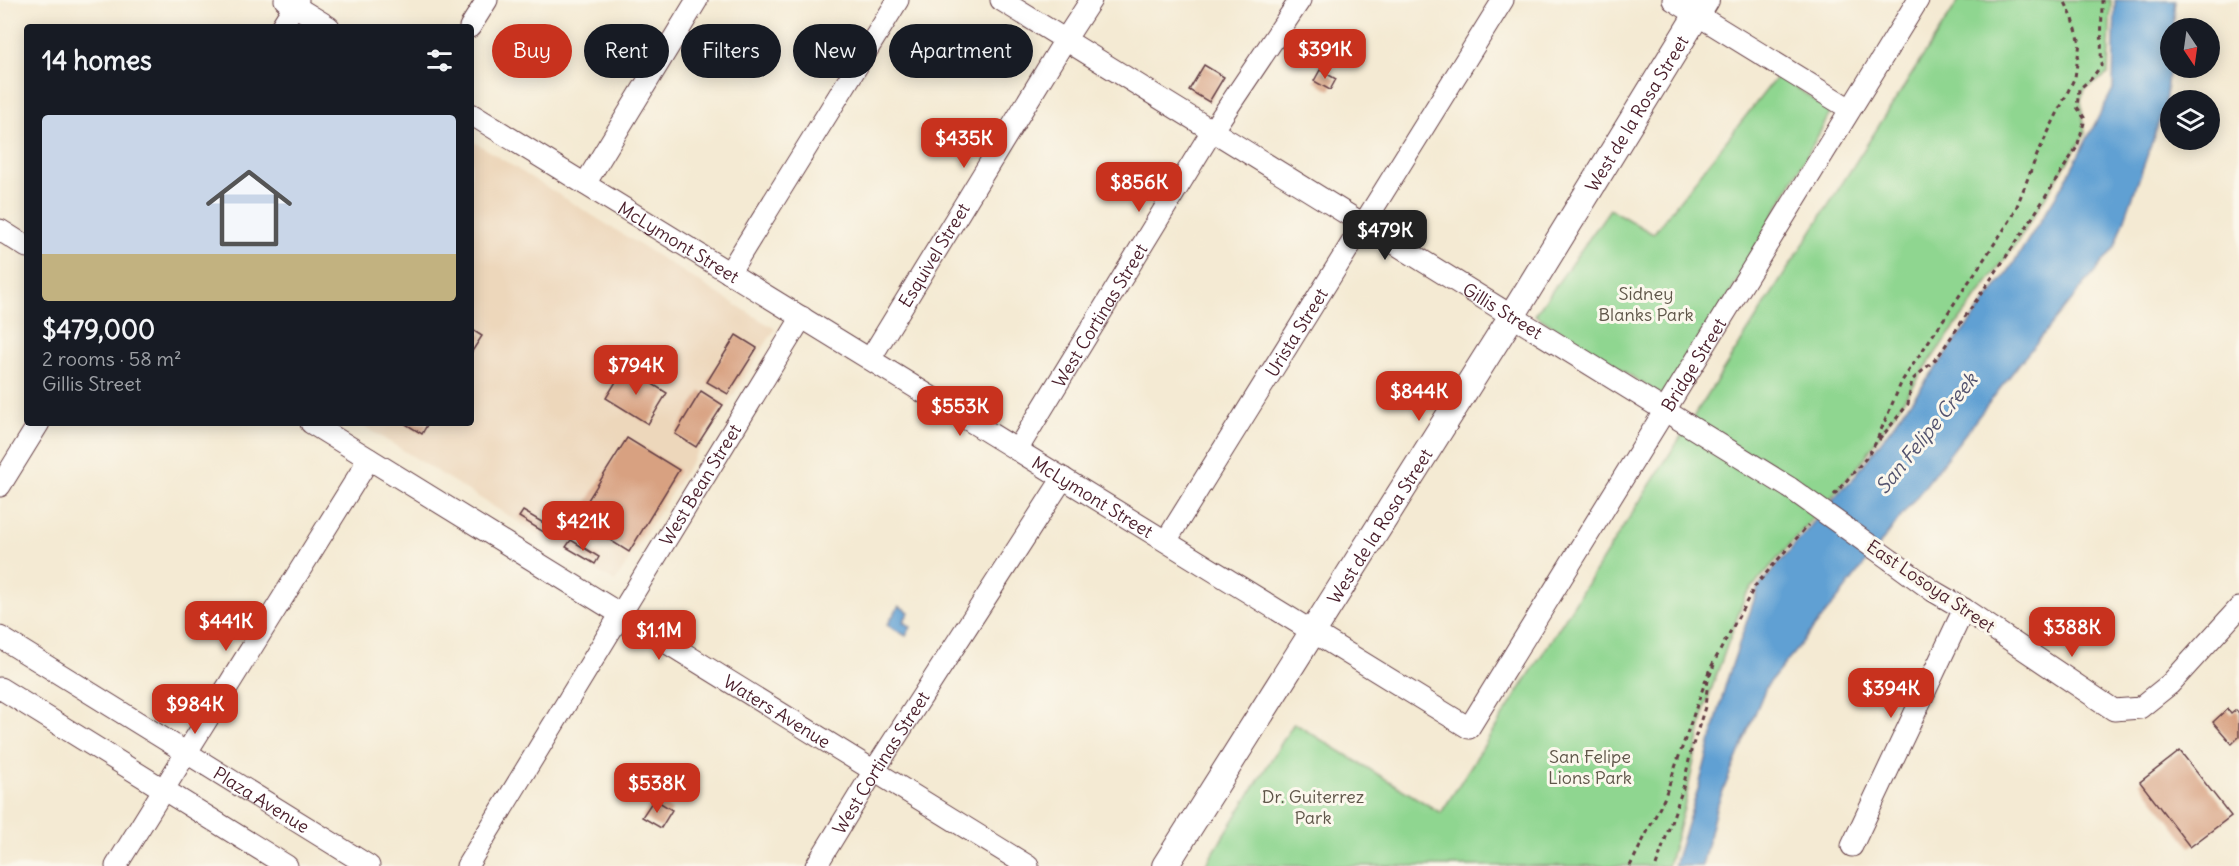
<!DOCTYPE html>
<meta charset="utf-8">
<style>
body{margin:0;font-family:Delius,sans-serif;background:#242831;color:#f1f3f6;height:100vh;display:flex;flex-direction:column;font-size:22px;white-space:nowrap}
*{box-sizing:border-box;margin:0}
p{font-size:20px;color:#9ea1a6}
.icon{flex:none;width:33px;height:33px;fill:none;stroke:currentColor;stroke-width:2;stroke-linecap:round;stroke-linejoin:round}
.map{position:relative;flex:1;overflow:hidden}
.sheet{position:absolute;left:24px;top:24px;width:450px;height:402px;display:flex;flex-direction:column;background:#171b24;border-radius:6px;box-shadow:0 3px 15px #0003}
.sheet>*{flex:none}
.guide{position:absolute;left:492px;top:24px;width:570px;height:54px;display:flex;gap:12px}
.needle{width:39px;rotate:167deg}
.tools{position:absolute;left:2160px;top:18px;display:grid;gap:12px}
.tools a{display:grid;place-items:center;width:60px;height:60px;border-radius:50%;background:#171b24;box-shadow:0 3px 15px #0003;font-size:30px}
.price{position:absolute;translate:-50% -51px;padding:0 14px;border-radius:12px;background:#c8321e;color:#fff;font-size:20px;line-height:39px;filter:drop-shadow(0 2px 3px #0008)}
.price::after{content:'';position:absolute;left:50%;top:36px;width:18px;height:14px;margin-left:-9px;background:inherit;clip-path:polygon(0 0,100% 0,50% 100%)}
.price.current{background:#222;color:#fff}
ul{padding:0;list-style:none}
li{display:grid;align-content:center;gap:12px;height:318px;padding:0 18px}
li+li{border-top:2px solid #363941}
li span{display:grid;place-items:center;height:186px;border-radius:6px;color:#555}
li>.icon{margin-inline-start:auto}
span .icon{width:108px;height:108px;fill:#fffc;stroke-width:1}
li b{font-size:26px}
h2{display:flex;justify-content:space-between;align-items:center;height:72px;padding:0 18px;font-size:26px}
.pill{padding:0 21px;border-radius:27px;background:#171b24;box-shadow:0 3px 15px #0003;font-size:21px;line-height:54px}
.pill.current{background:#c8321e;color:#fff}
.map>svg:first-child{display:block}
.built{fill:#edd7bb}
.green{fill:#8fd690;stroke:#6c7a5e;stroke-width:1.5}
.water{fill:#61a0d3;stroke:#56607f;stroke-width:1.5}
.building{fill:#d8a181}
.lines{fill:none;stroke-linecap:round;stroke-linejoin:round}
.minor-casing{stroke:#643d44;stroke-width:23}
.tertiary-casing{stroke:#643d44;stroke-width:28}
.path{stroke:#643d44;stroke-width:3;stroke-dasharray:4.5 4.5;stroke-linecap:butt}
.minor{stroke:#fff;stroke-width:21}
.tertiary{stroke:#fff;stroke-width:26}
.minor-bridge-casing{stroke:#643d44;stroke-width:23;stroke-linecap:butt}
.minor-bridge{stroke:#fff;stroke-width:21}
.labels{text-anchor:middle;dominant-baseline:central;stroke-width:6;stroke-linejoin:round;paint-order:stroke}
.street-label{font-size:18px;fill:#4a1f2b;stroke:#fbf7ec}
.park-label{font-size:18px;fill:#5f5649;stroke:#fbf7ec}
.water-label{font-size:20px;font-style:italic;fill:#53536e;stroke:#fbf7ec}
</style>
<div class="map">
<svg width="2239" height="866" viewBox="0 0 2239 866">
<rect width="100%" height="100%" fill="#fbf7ec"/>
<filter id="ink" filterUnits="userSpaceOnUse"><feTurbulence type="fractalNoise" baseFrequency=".0167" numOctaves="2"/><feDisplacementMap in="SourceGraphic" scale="12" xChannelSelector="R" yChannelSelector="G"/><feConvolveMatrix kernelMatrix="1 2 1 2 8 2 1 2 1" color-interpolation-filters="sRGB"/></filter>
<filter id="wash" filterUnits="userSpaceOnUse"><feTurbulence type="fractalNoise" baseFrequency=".008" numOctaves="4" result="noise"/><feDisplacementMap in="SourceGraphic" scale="24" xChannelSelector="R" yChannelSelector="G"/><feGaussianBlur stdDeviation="1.35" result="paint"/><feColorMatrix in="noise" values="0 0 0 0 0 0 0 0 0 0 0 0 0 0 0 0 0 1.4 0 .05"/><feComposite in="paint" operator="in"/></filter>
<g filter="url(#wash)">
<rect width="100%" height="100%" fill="#f4ead3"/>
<path class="built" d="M471,140L775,329L615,582L359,423H471Z"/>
<path class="green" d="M1959,0H2111L2108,74L2085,89L2081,100L2085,134L2014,247L1937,351L1861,463L1745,596L1705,707L1684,808L1668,866H1205L1294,723L1441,813Z
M1778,75L1831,112L1670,401L1535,315L1610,209L1653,234Z"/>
<path class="water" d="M2115,0H2176L2173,28H2170V52L2165,105L2115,247L2019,364L1843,592L1766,687L1716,808L1702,866H1674L1699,786L1726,683L1758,588L1841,490L1852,480L2010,269L2064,183L2113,89Z
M899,606L909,612L903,622L911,627L906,636L887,625Z"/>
<g id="blocks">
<path class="building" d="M1204,65L1224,77L1209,102L1189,90Z
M1320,70L1336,79L1330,90L1314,81Z
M471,329L482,336L471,353Z
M736,335L757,348L728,394L707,382Z
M625,367L667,393L648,424L606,398Z
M701,391L723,405L696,447L675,434Z
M404,423H428L422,434Z
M627,438L679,470L629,552L576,519Z
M523,511L552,528L547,534L519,517Z
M571,540L599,557L595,564L566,547Z
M2227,709L2231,714L2236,710L2239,713V737L2232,744L2213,722Z
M2180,751L2231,816L2190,847L2140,782Z
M654,799L672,810L661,828L642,817Z"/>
</g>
</g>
<g filter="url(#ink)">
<use href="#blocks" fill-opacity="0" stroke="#643d44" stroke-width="1.5"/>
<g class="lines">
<defs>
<g id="minor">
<path d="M285,0L329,27"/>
<path id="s1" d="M1001,0L1790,488"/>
<path d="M1673,0L1850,109"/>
<path d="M281,27L298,0"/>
<path d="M470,27L487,0"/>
<path id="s2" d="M471,114L1469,728L1918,0"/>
<path d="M585,184L697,0"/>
<path d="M0,230L27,247"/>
<path d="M729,273L898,0"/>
<path id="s3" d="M870,359L1065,40L1091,0"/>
<path id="s4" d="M311,423L1028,866"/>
<path id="s5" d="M1017,450L1212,131L1300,0"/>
<path d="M0,486L39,423"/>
<path id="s6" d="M1166,541L1503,0"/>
<path d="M1892,561L1933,591L1964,609L2114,710L2140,708L2170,684L2239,608"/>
<path id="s7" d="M0,637L369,866"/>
<path d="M0,688L287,866"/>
<path d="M1852,846L1964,609"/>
<path d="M116,866L369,459"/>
<path id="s8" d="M467,866L802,317"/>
<path id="s9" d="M816,866L874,771L1063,478"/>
</g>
<g id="tertiary">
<path id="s10" d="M1165,866L1512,316L1706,0"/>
</g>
</defs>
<use href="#minor" class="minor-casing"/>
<use href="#tertiary" class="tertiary-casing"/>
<path class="path" d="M1879,440L1908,404L1912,380L1937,358L2027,226L2077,147L2085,119L2077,107L2079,89L2091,79L2101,66L2102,0
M1834,495L1867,457L1875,444L1902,381L2013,216L2037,155L2075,77L2080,43L2073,19L2064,0
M1630,866L1664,799L1709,671L1755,586L1808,525
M1656,866L1683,788L1691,751L1705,707L1708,680L1714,665"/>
<use href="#minor" class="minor"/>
<use href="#tertiary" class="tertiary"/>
<defs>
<path id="minor-bridge" d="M1790,488L1892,561"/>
</defs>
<use href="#minor-bridge" class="minor-bridge-casing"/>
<use href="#minor-bridge" class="minor-bridge"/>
</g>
</g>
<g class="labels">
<g class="street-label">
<text stroke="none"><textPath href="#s10" startOffset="888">West de la Rosa Street</textPath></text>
<text stroke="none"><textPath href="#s2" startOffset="244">McLymont Street</textPath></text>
<text stroke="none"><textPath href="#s3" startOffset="122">Esquivel Street</textPath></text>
<text stroke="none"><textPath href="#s1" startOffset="590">Gillis Street</textPath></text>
<text stroke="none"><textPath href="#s5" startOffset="158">West Cortinas Street</textPath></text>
<text stroke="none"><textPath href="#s6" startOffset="246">Urista Street</textPath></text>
<text stroke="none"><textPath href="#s2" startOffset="1599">Bridge Street</textPath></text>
<text stroke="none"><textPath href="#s8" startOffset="447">West Bean Street</textPath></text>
<text stroke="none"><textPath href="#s2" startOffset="730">McLymont Street</textPath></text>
<text stroke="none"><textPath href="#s10" startOffset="402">West de la Rosa Street</textPath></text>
<text transform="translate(1931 586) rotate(34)">East Losoya Street</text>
<text stroke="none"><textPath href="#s4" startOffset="548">Waters Avenue</textPath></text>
<text stroke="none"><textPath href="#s9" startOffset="122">West Cortinas Street</textPath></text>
<text stroke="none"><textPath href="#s7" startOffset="308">Plaza Avenue</textPath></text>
</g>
<g class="park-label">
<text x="1646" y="293">Sidney<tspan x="1646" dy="21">Blanks Park</tspan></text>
<text x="1590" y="756">San Felipe<tspan x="1590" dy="21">Lions Park</tspan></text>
<text x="1313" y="796">Dr. Guiterrez<tspan x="1313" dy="21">Park</tspan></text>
</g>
<g class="water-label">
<text transform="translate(1926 433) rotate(-51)">San Felipe Creek</text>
</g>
</g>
</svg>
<div class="tools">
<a><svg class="needle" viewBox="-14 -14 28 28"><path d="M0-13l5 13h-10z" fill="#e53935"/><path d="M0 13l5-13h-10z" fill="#9ea1a6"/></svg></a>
<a><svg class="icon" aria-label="layers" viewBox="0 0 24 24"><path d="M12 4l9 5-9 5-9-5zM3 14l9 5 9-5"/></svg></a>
</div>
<b class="price" style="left:1325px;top:80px">$391K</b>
<b class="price" style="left:964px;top:169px">$435K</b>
<b class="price" style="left:1139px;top:213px">$856K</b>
<b class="price current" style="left:1385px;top:261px">$479K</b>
<b class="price" style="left:636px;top:396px">$794K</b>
<b class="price" style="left:1419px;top:422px">$844K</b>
<b class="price" style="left:960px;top:437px">$553K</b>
<b class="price" style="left:583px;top:552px">$421K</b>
<b class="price" style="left:226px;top:652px">$441K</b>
<b class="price" style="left:2072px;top:658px">$388K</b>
<b class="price" style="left:659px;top:661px">$1.1M</b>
<b class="price" style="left:1891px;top:719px">$394K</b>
<b class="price" style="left:195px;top:735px">$984K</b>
<b class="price" style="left:657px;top:814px">$538K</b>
<div class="guide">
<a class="pill current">Buy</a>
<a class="pill">Rent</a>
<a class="pill">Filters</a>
<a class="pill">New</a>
<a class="pill">Apartment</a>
</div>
<section class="sheet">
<h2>14 homes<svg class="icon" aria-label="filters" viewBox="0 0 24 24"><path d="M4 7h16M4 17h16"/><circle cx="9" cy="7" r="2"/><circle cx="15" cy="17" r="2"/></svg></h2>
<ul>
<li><span style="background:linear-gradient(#c9d6e8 75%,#c2b280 0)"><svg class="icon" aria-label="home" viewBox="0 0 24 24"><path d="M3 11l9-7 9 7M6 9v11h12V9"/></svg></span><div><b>$479,000</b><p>2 rooms · 58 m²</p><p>Gillis Street</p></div></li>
</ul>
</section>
</div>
